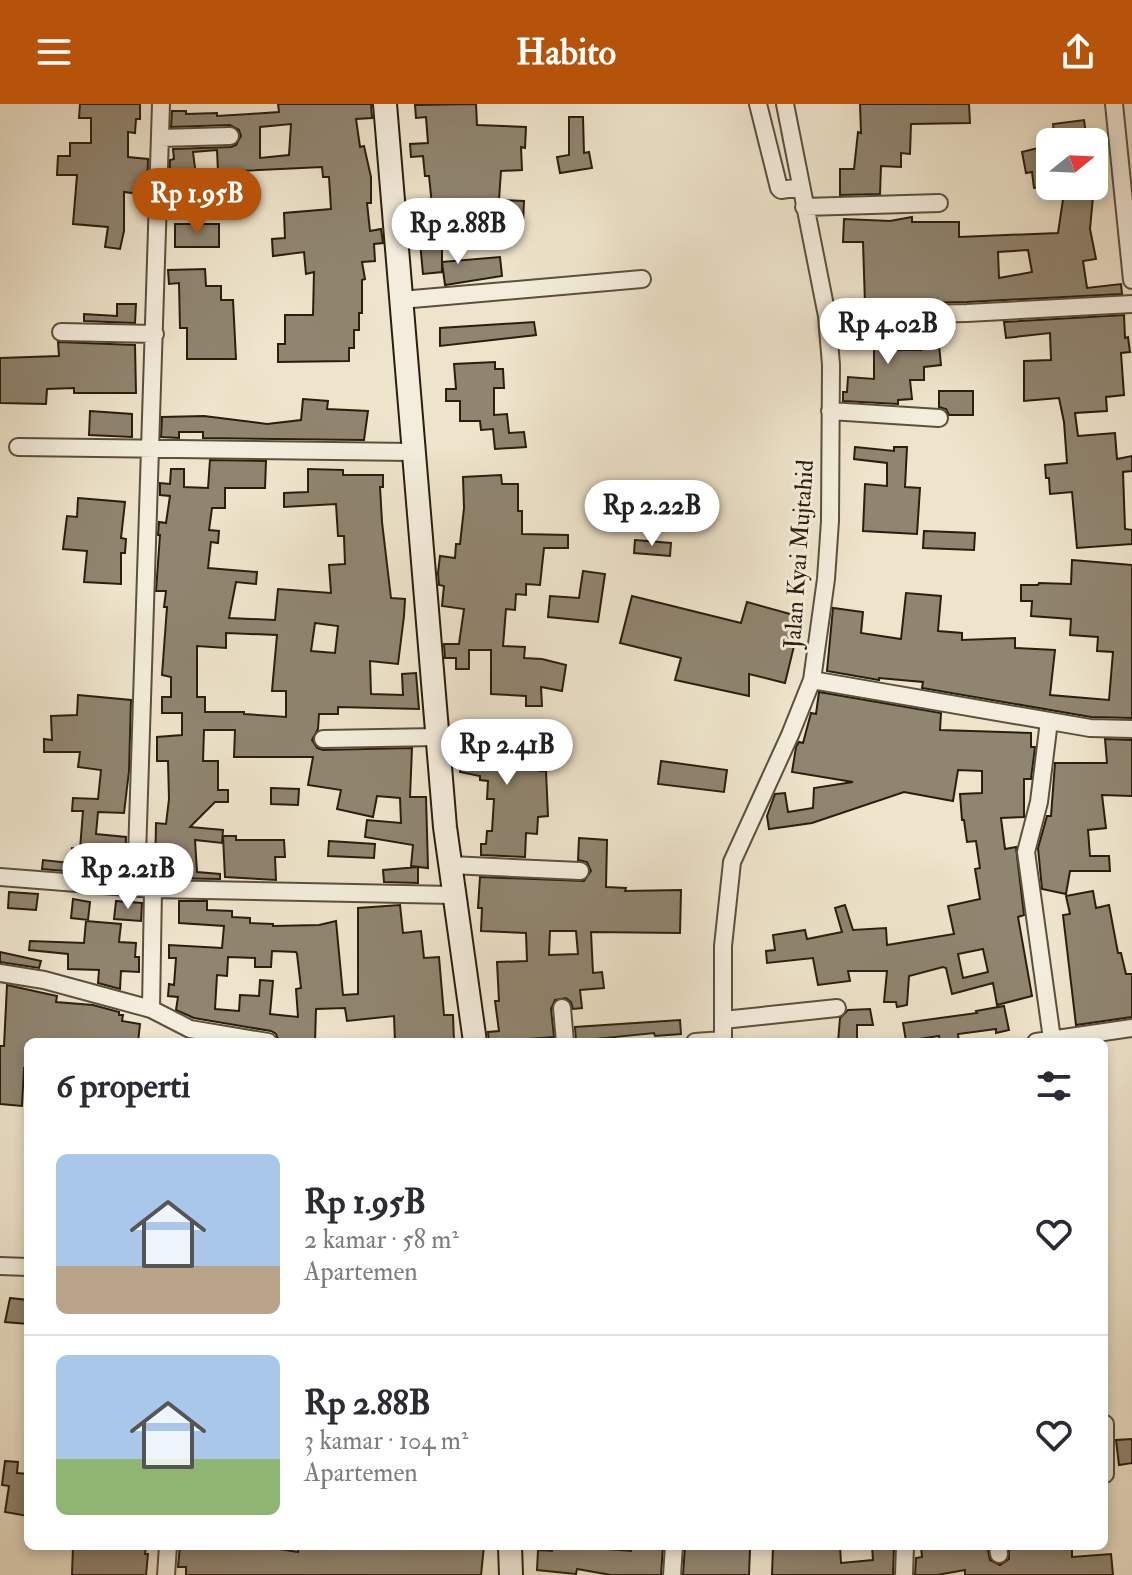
<!DOCTYPE html>
<html lang="id">
<meta charset="utf-8">
<style>
body{margin:0;font-family:"IM FELL Double Pica",serif;background:#f2f2f3;color:#2b2b33;height:100vh;display:flex;flex-direction:column;font-size:30px;white-space:nowrap}
*{box-sizing:border-box;margin:0}
p{font-size:26px;color:#7c7c81}
.icon{flex:none;width:44px;height:44px;fill:none;stroke:currentColor;stroke-width:2;stroke-linecap:round;stroke-linejoin:round}
.map{position:relative;flex:1;overflow:hidden}
.side{position:absolute;left:24px;top:934px;width:1084px;height:512px;display:flex;flex-direction:column;background:#fff;border-radius:12px;box-shadow:0 4px 12px #0003}
.side>*{flex:none}
.needle{width:52px;rotate:72deg}
.controls{position:absolute;left:1036px;top:24px;display:grid;gap:16px}
.controls a{display:grid;place-items:center;width:72px;height:72px;border-radius:12px;background:#fff;box-shadow:0 4px 12px #0003;font-size:40px}
.price{position:absolute;translate:-50% -68px;padding:0 18px;border-radius:28px;background:#fff;color:#222;font-size:26px;line-height:52px;filter:drop-shadow(0 2px 4px #0008)}
.price::after{content:'';position:absolute;left:50%;top:48px;width:24px;height:18px;margin-left:-12px;background:inherit;clip-path:polygon(0 0,100% 0,50% 100%)}
.price.active{background:#b45309;color:#fff}
ul{padding:0;list-style:none}
li{display:flex;align-items:center;gap:24px;height:200px;padding:0 32px}
li+li{border-top:2px solid #e1e1e2}
li span{display:grid;place-items:center;flex:none;width:224px;height:160px;border-radius:12px;color:#555}
li>.icon{margin-inline-start:auto}
span .icon{width:96px;height:96px;fill:#fffc;stroke-width:1}
li b{font-size:34px}
h2{display:flex;justify-content:space-between;align-items:center;height:96px;padding:0 32px;font-size:34px}
header{display:flex;justify-content:space-between;align-items:center;height:104px;padding:0 32px;background:#b45309;color:#fff;font-size:36px;font-weight:700}
.map>svg:first-child{display:block}
.building{fill:#908570;stroke:#2a1e0e;stroke-width:2;fill-rule:evenodd}
.lines{fill:none;stroke-linecap:round;stroke-linejoin:round}
.street-casing{stroke:#5b503d;stroke-width:20}
.secondary-casing{stroke:#2a1e0e;stroke-width:26}
.street{stroke:#f4eddd;stroke-width:16}
.secondary{stroke:#f4eddd;stroke-width:22}
.labels{text-anchor:middle;dominant-baseline:central;stroke-width:6;stroke-linejoin:round;paint-order:stroke}
.street-label{font-size:24px;fill:#2a1e0e;stroke:#f4eddd}
</style>
<header><svg class="icon" aria-label="menu" viewBox="0 0 24 24"><path d="M4 6h16M4 12h16M4 18h16"/></svg>Habito<svg class="icon" aria-label="share" viewBox="0 0 24 24"><path d="M12 15V3M7 8l5-5 5 5M5 13v7h14v-7"/></svg></header>
<div class="map">
<svg width="1132" height="1471" viewBox="0 0 1132 1471">
<rect width="100%" height="100%" fill="#eee4cb"/>
<filter id="stains"><feTurbulence type="fractalNoise" baseFrequency=".0025" numOctaves="4"/><feColorMatrix values="0 0 0 0 .2 0 0 0 0 .09 0 0 0 0 .02 0 0 0 .5 -.17"/></filter>
<radialGradient id="worn" r=".72"><stop offset=".6" stop-color="#630" stop-opacity="0"/><stop offset="1" stop-color="#630" stop-opacity=".3"/></radialGradient>
<path class="building" d="M80,0H140V15H136L135,29L128,28V53L148,55L147,91L124,88V127L120,145L105,143L108,123L73,120L77,71H57L58,52H70V39H91V14H79Z
M278,0H371L372,14L356,15L360,43L364,42L371,73V99H367L370,127L381,125L383,139L374,140L375,157L362,158L365,175L362,176V209H359V226H354V244H349V257L278,258V240H285V211H313L314,168L306,170L304,148L273,152L272,135L285,134L284,109L331,105L329,73H323L322,63L218,68L217,46L193,48L196,72L216,70L217,87L169,90L170,56L174,55L173,45L231,43L236,41L241,32L239,26L230,21L171,23L172,7H186V10L217,9V12L250,10L279,8ZM291,20L289,51L260,54V23Z
M476,0L477,21L526,23L525,44L521,43L522,66L501,67L499,96L524,97L523,118H513V131L490,129L431,132L429,111H433L429,72H425L423,52L411,53L410,40L428,39L426,13L416,14L415,1Z
M860,0H969L970,19L911,20L910,50L901,49V63L881,62L880,90L840,91V65H854L858,28L861,29Z
M569,13H583L584,49L589,48L592,64L560,69L557,53L569,51Z
M1084,16L1087,38H1055L1053,20Z
M1050,41V82L1034,84L1032,68L1026,69L1022,48Z
M1065,82H1094L1090,125L1096,155L1083,157L1087,184L1121,180L1122,190L967,198L865,200L863,138H843L844,115L890,117L912,113V118H959V133L1058,129ZM1028,146L1032,168L999,174L998,148Z
M175,120H219V143H175Z
M442,137V158L500,153L502,172L445,181L442,158V168L423,170L420,138Z
M205,165L206,182H221V196H233L236,255H187V224H180L179,179L169,180L168,166Z
M117,200H136L135,219L84,217V210L117,212Z
M1124,211L1125,234L1128,233L1130,248L1121,249L1124,291L1106,293L1107,307L1075,309L1078,332L1115,329L1117,355L1132,352V367L1123,368L1125,425L1132,426V440L1077,444L1072,388L1050,390L1049,374H1046L1045,361L1067,359L1064,318L1059,294L1024,297V257L1051,256L1050,229L1006,234L1004,218Z
M534,218L536,231L440,242V224Z
M886,222L887,246H921L919,233L938,231L941,261L924,263V276H910L912,295L898,296V300L843,297V288H847L848,273L874,275V241H841L840,223Z
M58,238L135,241L136,289H74V284L47,285L46,300L0,299V254L59,252Z
M495,258V265H503L504,284H494V311L507,310L509,329L524,328L526,343L495,345L493,325L481,326L480,317H460V297H446V285H456L454,260Z
M939,287H973V311H949L946,305L939,303Z
M303,295L328,297L327,305L368,307L364,336L203,334V328H179V334L161,333L162,313L204,312L267,320L301,316Z
M90,307L132,310V333L89,331Z
M855,343L894,347V343H907L905,383L920,384L917,430L863,427L865,380L887,382V359L854,355Z
M210,356L266,357L265,384H225V404H212L209,426L219,427L218,439L211,438L208,464L257,468L256,480L236,478L229,514L275,516L278,485L331,489L329,461L345,460L344,432H338L336,400L284,403V389L308,388V365L343,366V371H383V383H380L382,418L391,494L405,495L404,512L398,560L370,557L371,590L403,591L402,570L416,569L419,605L338,603V610H319L318,625L312,636L317,644L323,646L412,644L410,693H426L428,764L411,762L413,741L365,733L367,716L401,719L400,694L377,692L373,713L337,705L341,686L308,681L313,653H234L235,626H204L203,657H218V686H228V698H215L190,723L223,726L222,739L195,736L197,768L220,770V775L159,774V769H155L156,719L166,720L169,695L168,657H157V633L182,631V609H162V593H171V573L162,571L167,503H164L166,487H156L160,431H158L159,418L166,419L170,392L160,391V379L170,380L171,365H184V383L208,384ZM315,519L338,522L335,549L311,547ZM226,529L277,531L272,587H286V613L244,610V608H205V593H197V542L226,544Z
M501,371L502,380H518V407H522V430L568,431V444H544L540,481L526,480V491L516,490L515,506L506,505L503,542L525,543L524,554L542,555L566,561L562,587L541,583L542,602H526V592L491,590V546H469V565H456V554H445L444,540H459L464,505L442,502L444,482L439,481L438,469L440,452L455,454L456,440H460L464,404L463,373Z
M78,394L125,398L121,434L126,435L125,449H121V480L84,478L87,447L63,445L67,412L77,413Z
M924,427L975,429L974,446L923,444Z
M635,436L671,439L670,452L634,449Z
M1072,456L1132,461V614L1091,613L922,584L923,578L879,574V576L827,567L833,504L863,508L861,529L901,535L906,489L941,492L938,527L962,529V536L1015,534V544L1055,546L1050,591L1109,596L1113,548L1097,547L1098,533L1070,531L1071,515L1031,512L1032,497H1021V481H1038L1039,479L1071,480Z
M583,467L605,470L598,518L548,513L550,492L579,494Z
M632,492L741,519L747,498L801,513L785,579L749,570V592L675,576L681,554L620,539Z
M819,588L941,609L940,626L1031,629V643H1035L1031,675H1024V713L1001,714L1005,745L1016,743L1024,811L1018,813L1032,892L997,901L993,879L952,890L946,864L943,863L909,872L907,901L897,903L896,898H884L887,867H848L850,877L818,881L813,854L767,859L766,847L775,846L773,831L805,826L807,835L842,828L835,804L845,801L853,826L886,824L887,841L954,830L948,802L980,795L975,765L980,764L976,737L967,738L964,716H962L960,690L982,689V667L958,666L953,697L904,688L812,719L769,725L767,712L775,690L785,689L788,708L813,704L814,684L853,678L792,668L796,643L799,638L803,639L811,609L816,610ZM983,845L988,868L963,874L958,850Z
M78,591L131,596L129,667L124,709L98,708L96,730L126,733L125,772L42,765L43,756L70,759L72,744L80,745L83,707H72L73,694L98,695L101,666L78,663L80,648H44V635L52,636L51,612L77,611Z
M455,623L482,628L481,632L510,635L545,644L540,667H546L548,712L538,713L537,730L526,729L525,753L481,751V740H486L487,727H492L494,695H487L488,677L480,676V672L460,668L463,650L453,649Z
M1105,635L1132,636V692L1102,691L1106,724L1088,726L1090,752H1109L1110,767H1070L1066,790L1042,785L1038,744L1047,712H1051L1055,659H1107Z
M661,657L727,666L724,688L658,680Z
M271,684L299,685L298,701L271,700Z
M223,732H236V736H284L285,753H275L276,776L225,773Z
M579,734L607,736L606,783L626,784L625,787L681,786L680,829L591,828L593,869L602,868L604,884L580,886L582,904L573,905L571,898L566,894L555,896L551,905L554,933L489,938L488,928L499,927L495,897H499L497,858L527,857L526,829L481,827L482,804H478L480,773L584,777L591,767L587,758L578,756ZM550,827H576L578,850L549,851Z
M329,737L375,740L374,754L328,752Z
M418,763V779L384,778L383,766Z
M1093,787L1096,804L1109,801L1118,849H1121L1126,870H1132V913L1076,921L1063,811L1070,810L1066,792Z
M9,788L38,790L36,806L8,804Z
M73,795L90,798L88,816L71,814Z
M116,797L142,799L141,817L114,815Z
M179,797H207V806L232,807V813L250,814V819L273,820V822L319,821L336,817L343,891L358,890V804L400,801L403,829L421,827L424,854L439,853L444,911H453L454,938H395L394,912L347,917L345,904L316,905L315,938H279L276,930L271,927L194,914L176,906L178,893L168,892L169,880L174,881L176,854H169V841L222,844L224,822L179,819ZM272,847L296,848L297,850L301,884L296,885L298,913L270,910L273,877L260,876L259,892L240,891L239,907L215,905L217,871L227,872L228,853L255,854V863H271Z
M86,817L121,820L119,838L136,839L135,853H139V868L121,867L120,885L98,879L99,866L68,865V850L29,846L30,837L84,839Z
M0,848L41,857L39,864L0,858Z
M7,881L57,892L56,898L93,901L119,908V911H123L122,917L140,920L138,938H28V965L24,964L22,1002L0,1000V942H4Z
M1004,902L1009,926L996,929V925L958,930L959,938H940L939,932L906,937L903,919L977,909L976,907Z
M870,905L873,921H857V938H838L840,914L848,906Z
M680,916L681,930L655,932L654,929L576,937L575,923Z
M10,1194L28,1196V1220L5,1218Z
M1132,1335V1359L1119,1361L1116,1336Z
M5,1357L18,1358L17,1369L28,1370V1412L5,1408L9,1382L2,1381Z
M73,1442H146L145,1450H148L146,1471H72Z
M180,1442H261L298,1448L299,1442H484L481,1471H186V1463H178Z
M570,1442L631,1447V1442H663L661,1471H611L577,1465L576,1470L537,1466L538,1446L552,1447V1443Z
M685,1442L750,1445L749,1471H683Z
M773,1442H840L841,1459L873,1456L872,1442H894L893,1471H772Z
M921,1442H965L966,1445L987,1442L990,1456L1000,1461L1009,1455V1442H1072V1453L1111,1450L1113,1471H965V1466L937,1471H915L916,1454L922,1453Z"/>
<g class="lines">
<defs>
<path id="street" d="M758,0L779,84L781,86L801,83
M1114,0L1132,176
M160,34L230,32
M804,103L939,99
M401,196L642,175
M827,212L967,209L1132,200
M61,228L155,230
M830,307L939,314
M18,343L412,348
M812,576L1090,624L1132,625
M1049,617L1039,698L1026,748L1052,935
M323,635L437,633
M450,761L580,767
M0,773L153,785L453,791
M136,783L161,0
M153,785L151,905L190,925L268,938
M0,869L44,876L151,905
M562,904L565,938
M723,916L837,904
M695,938L723,936
M723,938V842L732,758L790,631L812,576L826,475L830,417L831,261L827,212L785,0
M1036,938L1132,924
M0,1162L28,1163
M1105,1320V1370
M998,1442L999,1450
M166,1471L168,1442
M672,1471L674,1442
M904,1471L905,1442"/>
<path id="secondary" d="M385,0L445,723L475,938
M510,1442L511,1471"/>
</defs>
<use href="#street" class="street-casing"/>
<use href="#secondary" class="secondary-casing"/>
<use href="#street" class="street"/>
<use href="#secondary" class="secondary"/>
</g>
<g class="labels">
<g class="street-label">
<text transform="translate(799 450) rotate(-86)">Jalan Kyai Mujtahid</text>
</g>
</g>
<rect width="100%" height="100%" filter="url(#stains)"/>
<rect width="100%" height="100%" fill="url(#worn)"/>
</svg>
<div class="controls">
<a><svg class="needle" viewBox="-14 -14 28 28"><path d="M0-13l5 13h-10z" fill="#e53935"/><path d="M0 13l5-13h-10z" fill="#7c7c81"/></svg></a>
</div>
<b class="price active" style="left:197px;top:132px">Rp 1.95B</b>
<b class="price" style="left:458px;top:162px">Rp 2.88B</b>
<b class="price" style="left:888px;top:262px">Rp 4.02B</b>
<b class="price" style="left:652px;top:444px">Rp 2.22B</b>
<b class="price" style="left:507px;top:683px">Rp 2.41B</b>
<b class="price" style="left:128px;top:807px">Rp 2.21B</b>
<section class="side">
<h2>6 properti<svg class="icon" aria-label="filters" viewBox="0 0 24 24"><path d="M4 7h16M4 17h16"/><circle cx="9" cy="7" r="2"/><circle cx="15" cy="17" r="2"/></svg></h2>
<ul>
<li><span style="background:linear-gradient(#a9c7e8 70%,#b9a48a 0)"><svg class="icon" aria-label="home" viewBox="0 0 24 24"><path d="M3 11l9-7 9 7M6 9v11h12V9"/></svg></span><div><b>Rp 1.95B</b><p>2 kamar · 58 m²</p><p>Apartemen</p></div><svg class="icon" aria-label="heart" viewBox="0 0 24 24"><path d="M12 20l-8-8c-3-5 5-10 8-4 3-6 11-1 8 4z"/></svg></li>
<li><span style="background:linear-gradient(#a9c7e8 65%,#8fb573 0)"><svg class="icon" aria-label="home" viewBox="0 0 24 24"><path d="M3 11l9-7 9 7M6 9v11h12V9"/></svg></span><div><b>Rp 2.88B</b><p>3 kamar · 104 m²</p><p>Apartemen</p></div><svg class="icon" aria-label="heart" viewBox="0 0 24 24"><path d="M12 20l-8-8c-3-5 5-10 8-4 3-6 11-1 8 4z"/></svg></li>
</ul>
</section>
</div>
